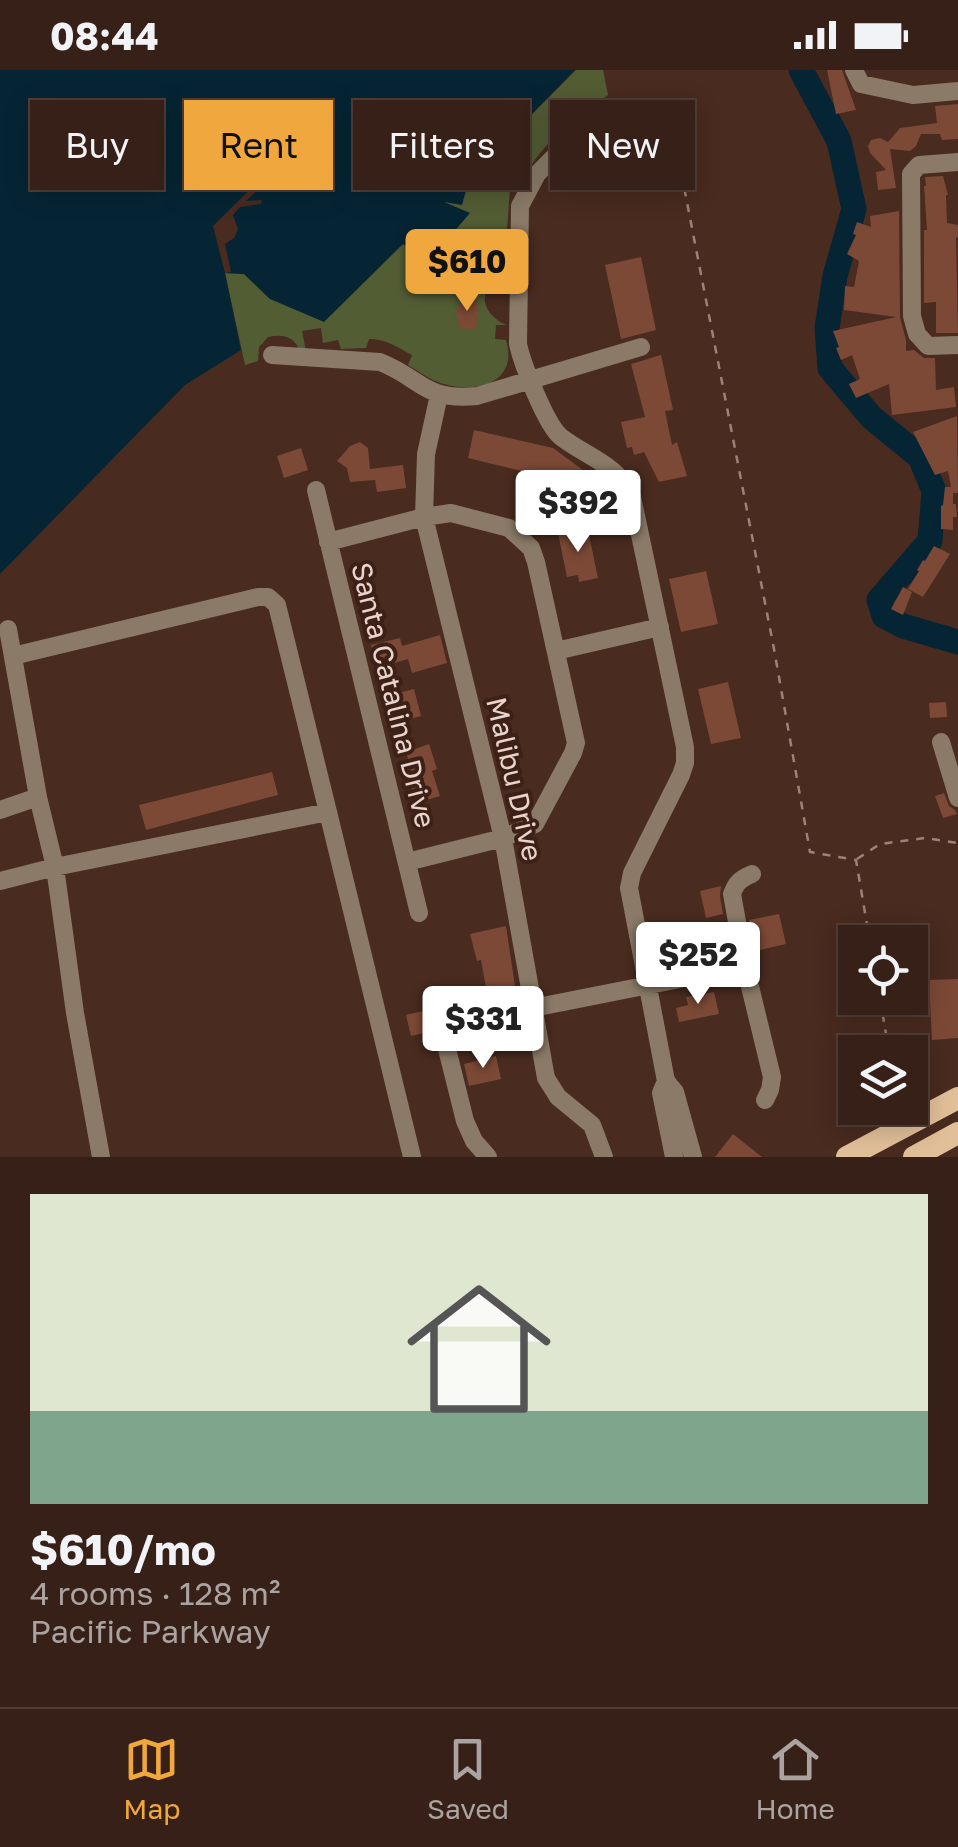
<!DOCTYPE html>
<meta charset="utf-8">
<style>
body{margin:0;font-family:"Golos Text",sans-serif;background:#3e2820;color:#f1f3f6;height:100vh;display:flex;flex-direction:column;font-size:38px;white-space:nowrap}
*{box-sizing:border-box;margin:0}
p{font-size:32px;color:#aaa3a1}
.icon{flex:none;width:55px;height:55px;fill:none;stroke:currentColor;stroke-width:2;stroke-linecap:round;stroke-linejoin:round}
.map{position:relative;height:1087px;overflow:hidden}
.details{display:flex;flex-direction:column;background:#372017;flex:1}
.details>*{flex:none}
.hud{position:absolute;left:30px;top:30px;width:900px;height:90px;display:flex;gap:20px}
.fabs{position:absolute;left:838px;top:855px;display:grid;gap:20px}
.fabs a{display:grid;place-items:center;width:90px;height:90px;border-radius:0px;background:#372017;box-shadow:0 5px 25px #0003,0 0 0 2px #513e36;font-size:50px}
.price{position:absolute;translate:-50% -85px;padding:0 22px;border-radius:10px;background:#fff;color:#222;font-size:32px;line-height:65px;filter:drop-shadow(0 2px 5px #0008)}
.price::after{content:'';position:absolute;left:50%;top:60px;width:30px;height:22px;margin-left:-15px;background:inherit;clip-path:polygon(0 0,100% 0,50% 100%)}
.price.selected{background:#efa73e;color:#111}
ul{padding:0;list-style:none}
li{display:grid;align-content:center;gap:20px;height:530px;padding:0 30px}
li span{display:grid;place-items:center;height:310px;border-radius:0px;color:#555}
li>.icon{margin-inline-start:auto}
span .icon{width:180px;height:180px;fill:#fffc;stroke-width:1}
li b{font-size:42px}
.pill{padding:0 35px;border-radius:0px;background:#372017;box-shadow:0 5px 25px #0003,0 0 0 2px #513e36;font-size:35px;line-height:90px}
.pill.selected{background:#efa73e;color:#111}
.status{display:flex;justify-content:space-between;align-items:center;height:70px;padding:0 50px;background:#372017;direction:ltr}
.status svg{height:28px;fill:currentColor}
.tab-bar{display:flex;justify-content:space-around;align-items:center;height:140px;border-top:2px solid #513e36;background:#372017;font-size:28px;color:#aaa3a1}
.tab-bar a{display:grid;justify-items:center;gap:5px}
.tab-bar .selected{color:#efa73e}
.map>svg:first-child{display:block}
.green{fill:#535d34}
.water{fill:#062534;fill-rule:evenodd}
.pier{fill:#492b1f}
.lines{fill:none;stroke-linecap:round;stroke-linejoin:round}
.river{stroke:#062534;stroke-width:25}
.building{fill:#7c4936}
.path{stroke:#9b8379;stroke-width:2.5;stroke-dasharray:8 8;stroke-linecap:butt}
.minor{stroke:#8a7a67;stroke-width:18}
.major{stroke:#e1bf99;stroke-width:22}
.labels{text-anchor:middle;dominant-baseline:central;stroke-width:8;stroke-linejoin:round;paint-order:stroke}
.street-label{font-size:28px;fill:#e9d5ce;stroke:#3e2116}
</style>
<div class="status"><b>08:44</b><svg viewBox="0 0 49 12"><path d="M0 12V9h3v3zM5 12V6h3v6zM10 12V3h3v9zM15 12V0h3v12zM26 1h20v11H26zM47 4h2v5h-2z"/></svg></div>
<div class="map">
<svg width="958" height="1087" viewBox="0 0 958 1087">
<rect width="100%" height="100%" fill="#492b1f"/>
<path class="green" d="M576,0H603L608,25C576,48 532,79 521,118H510L506,175L500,204L510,206C477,214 477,241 506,255H496L495,269L506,270C519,312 477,324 444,314C431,311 420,302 408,295L412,285C399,278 384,268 369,269L366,278L341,279L338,270L323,273L321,258L302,261L306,281L300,282C295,266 282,264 268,267L259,277L258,291L245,295L225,203L244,204L270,229L472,98L483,94Z"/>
<path class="water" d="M0,0H575L470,106L462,135L444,132L470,143L452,164L453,177L441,180L433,194L403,174L324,252L270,229L244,204L225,203L241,280L185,315L0,504ZM297,79L307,89L303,102L288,109L271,107Z"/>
<path class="pier" d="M294,76L298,79L271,107L279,110L266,112L246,131L262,130L261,134L240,137L233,145L238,159L234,168L225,174L231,202L225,203L213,156Z"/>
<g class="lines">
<path class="river" d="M801,0L839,71L854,139L835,206L827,258L830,298L871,347L920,387L934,421L930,471L879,530L884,546L903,556L958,572"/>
</g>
<path class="building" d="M827,0H842L856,40L836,44Z
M958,34V69L942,70L940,64H921L916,76L910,81L890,79L896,118L878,120L876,102L886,100L870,83L868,76L871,70L880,68L888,72L900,58L937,53L935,36Z
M943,106L948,125H946L947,153L958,155V168L956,167L958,263H936V232L924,233V160H927L924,116H926L925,107Z
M899,141L900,247L906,270V281L914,280L924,288H935L936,320L954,317L956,337L892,345L889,314L856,328L849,314L860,309L852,285L841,290L836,278L839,277L833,261L896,247L844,240L845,216L854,217L859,191L847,184L856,165L853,164L857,152L871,157L870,146Z
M490,171L501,179L492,192L497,196L480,220L462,208Z
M641,187L656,260L621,269L605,195Z
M466,226L478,234L476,259L459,258L456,240Z
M661,285L673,340L665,341L672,375L677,372L687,406L659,412L644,382L634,385L632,377L627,378L621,352L645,347L631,294Z
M957,346L958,423H953V434H956L957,447H953V460L941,459V436L943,435L945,417H951L948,401L935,405L913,362Z
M474,360L553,378L587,403L567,431L539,411L542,406L468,388Z
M360,372L368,378L370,399L403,395L406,418L377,422L375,410L350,412L347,398L337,391L350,376Z
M301,378L308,400L284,408L277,386Z
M579,459L581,466L589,465L598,508L579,512L578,505L567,507L558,463Z
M934,476L950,484L923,527L908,519L919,501L917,500L923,490L925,491Z
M706,501L718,554L681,562L669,509Z
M903,517L912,522L903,545L891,539Z
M440,565L447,593L412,603L408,589L377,598L371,575L400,568L402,576Z
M728,612L741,668L711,674L698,619Z
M414,619L421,646L391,654L383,627Z
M946,632L947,647L930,648L929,633Z
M429,674L437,699L432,701L440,726L416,733L408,708L413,706L406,682Z
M272,702L278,725L146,760L139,735Z
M944,723L949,736L955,740L957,744L943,748L935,726Z
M721,816L720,826L723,844L706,848L700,821Z
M779,844L786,874L756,881L749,850Z
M506,856L516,923L488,929L481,890L477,891L470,864Z
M958,909V968L932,970L929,910Z
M714,922L719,944L679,952L676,938L688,935L686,927Z
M432,939L437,960L411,966L406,945Z
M496,986L501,1009L469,1016L464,994Z
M733,1064L762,1087H715Z"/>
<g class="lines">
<path class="path" d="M669,40L774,579L810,782L856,790L870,872
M857,789L880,774L925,768L958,773
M880,928L889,982"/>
<path class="minor" d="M854,0L861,14L913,25L958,21
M600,49L551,90L537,104L520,136L518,274C522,293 546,355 561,367C587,387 619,395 632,427L685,677V693L681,705L632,803L629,818L666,1011L675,1022L693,1087
M958,92L919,95L911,104L912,246L917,264L928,276L958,275
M272,285L380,292C423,309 423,331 477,326L641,277
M439,325L426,384L424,447L503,768L546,1008L558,1027L592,1055L604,1087
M316,420L419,843
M328,472L424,447L451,443L509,458L531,478L536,492L576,673L573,683L535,754L503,768L407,792
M8,559L38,727L55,797L75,943L101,1087
M556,581L660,557
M13,586L258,527H268L277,535L328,742
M941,672L958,728
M0,740L38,727
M752,804C740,809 736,813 732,824L745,896L772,1007L770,1020L765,1030
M0,811L55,797L328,742L412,1087
M666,1011L661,1023L674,1087
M488,1087L474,1071L465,1051L446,975L452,954L745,896"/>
<path class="major" d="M847,1087L958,1028
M914,1087L958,1063"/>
</g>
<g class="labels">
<g class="street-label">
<text transform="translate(394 625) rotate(76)">Santa Catalina Drive</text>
<text transform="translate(515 709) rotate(77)">Malibu Drive</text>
</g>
</g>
</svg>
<div class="fabs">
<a><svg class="icon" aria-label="locate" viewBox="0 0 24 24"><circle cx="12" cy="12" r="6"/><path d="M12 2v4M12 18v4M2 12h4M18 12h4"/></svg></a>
<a><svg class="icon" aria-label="layers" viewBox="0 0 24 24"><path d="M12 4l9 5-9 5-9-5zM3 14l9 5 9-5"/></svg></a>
</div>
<b class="price selected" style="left:467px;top:244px">$610</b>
<b class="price" style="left:578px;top:485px">$392</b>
<b class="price" style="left:698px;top:937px">$252</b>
<b class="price" style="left:483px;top:1001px">$331</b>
<div class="hud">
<a class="pill">Buy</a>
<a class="pill selected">Rent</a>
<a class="pill">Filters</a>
<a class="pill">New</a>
</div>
</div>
<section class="details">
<ul>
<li><span style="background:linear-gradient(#dfe7d0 70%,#7fa58c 0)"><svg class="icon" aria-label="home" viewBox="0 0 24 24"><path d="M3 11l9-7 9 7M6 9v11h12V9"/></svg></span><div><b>$610/mo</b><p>4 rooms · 128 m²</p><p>Pacific Parkway</p></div></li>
</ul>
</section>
<nav class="tab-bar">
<a class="selected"><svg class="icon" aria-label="map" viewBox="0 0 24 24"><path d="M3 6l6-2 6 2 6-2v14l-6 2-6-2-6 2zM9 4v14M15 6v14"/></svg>Map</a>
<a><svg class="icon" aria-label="saved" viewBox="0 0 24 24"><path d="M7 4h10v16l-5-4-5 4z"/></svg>Saved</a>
<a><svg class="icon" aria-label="home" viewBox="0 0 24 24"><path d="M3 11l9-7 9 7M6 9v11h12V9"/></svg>Home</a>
</nav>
